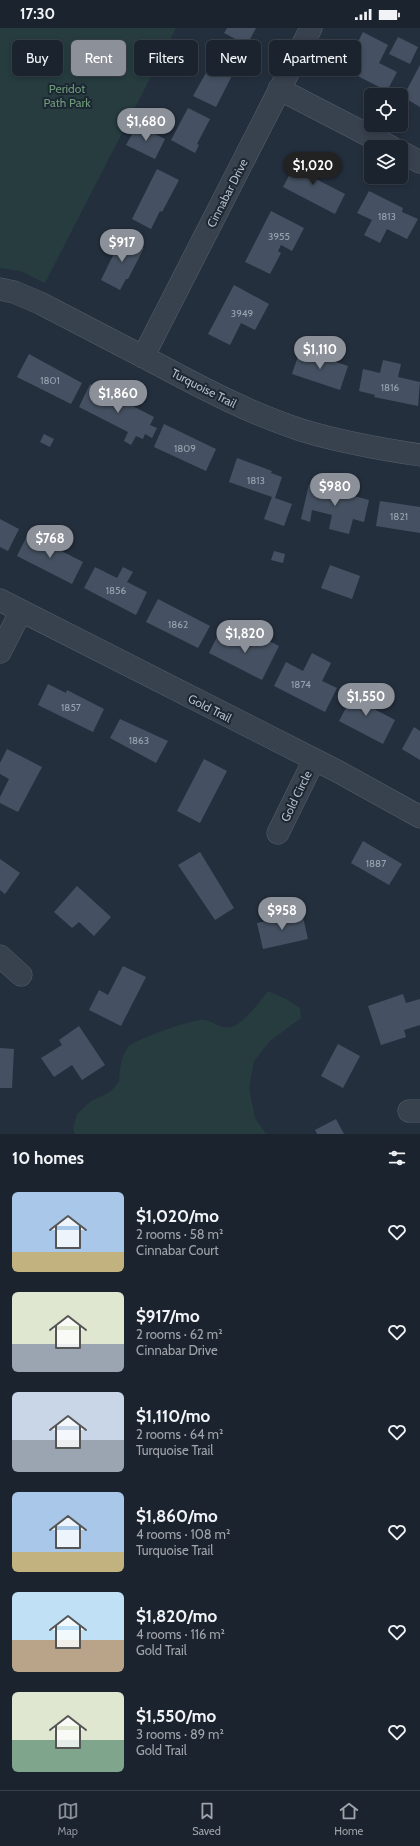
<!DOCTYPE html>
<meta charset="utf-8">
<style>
body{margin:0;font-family:Cabin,sans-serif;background:#242b36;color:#f1f3f6;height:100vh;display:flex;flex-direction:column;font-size:15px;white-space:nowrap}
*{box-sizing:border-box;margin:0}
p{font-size:13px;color:#a0a4aa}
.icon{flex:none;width:22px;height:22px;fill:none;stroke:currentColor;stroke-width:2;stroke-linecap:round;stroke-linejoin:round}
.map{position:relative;height:1106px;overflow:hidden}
.details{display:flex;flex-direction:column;background:#1b232e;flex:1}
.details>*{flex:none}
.banner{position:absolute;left:12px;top:12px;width:396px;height:36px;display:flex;gap:8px}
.controls{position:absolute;left:364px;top:60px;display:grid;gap:8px}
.controls a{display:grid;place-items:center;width:44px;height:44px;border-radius:6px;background:#1b232e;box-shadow:0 2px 6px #0003,0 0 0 1px #39404a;font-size:20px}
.price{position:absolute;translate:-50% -34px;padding:0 9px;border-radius:14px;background:#8c9099;color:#fff;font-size:13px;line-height:26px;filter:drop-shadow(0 1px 2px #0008)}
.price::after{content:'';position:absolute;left:50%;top:24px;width:12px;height:9px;margin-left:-6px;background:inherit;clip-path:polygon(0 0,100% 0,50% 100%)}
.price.selected{background:#222;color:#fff}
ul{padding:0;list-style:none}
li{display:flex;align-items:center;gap:12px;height:100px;padding:0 12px}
li span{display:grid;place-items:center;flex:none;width:112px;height:80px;border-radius:6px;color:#555}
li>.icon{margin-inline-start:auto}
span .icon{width:48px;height:48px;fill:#fffc;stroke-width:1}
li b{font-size:17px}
h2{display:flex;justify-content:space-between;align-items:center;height:48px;padding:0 12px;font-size:17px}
.pill{padding:0 14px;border-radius:6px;background:#1b232e;box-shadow:0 2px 6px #0003,0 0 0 1px #39404a;font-size:14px;line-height:36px}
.pill.selected{background:#8c9099;color:#fff}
.status{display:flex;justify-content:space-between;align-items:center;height:28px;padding:0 20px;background:#1b232e;direction:ltr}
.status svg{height:11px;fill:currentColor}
.tabs{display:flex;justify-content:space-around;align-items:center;height:56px;border-top:1px solid #39404a;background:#1b232e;font-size:11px;color:#a0a4aa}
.tabs a{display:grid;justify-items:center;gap:2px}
.tabs .selected{color:#8c9099}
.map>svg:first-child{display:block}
.green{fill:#263c3f}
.building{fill:#455162}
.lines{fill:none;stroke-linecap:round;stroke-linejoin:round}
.minor-casing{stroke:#565f6c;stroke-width:23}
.minor{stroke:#38414e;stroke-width:22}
.labels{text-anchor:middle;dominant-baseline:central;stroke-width:4;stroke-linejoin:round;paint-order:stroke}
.number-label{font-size:10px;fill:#98a1af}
.park-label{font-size:12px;fill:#6b9a76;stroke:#1d2633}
.street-label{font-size:12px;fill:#b4bcc9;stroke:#1d2633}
</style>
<div class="status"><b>17:30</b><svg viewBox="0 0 49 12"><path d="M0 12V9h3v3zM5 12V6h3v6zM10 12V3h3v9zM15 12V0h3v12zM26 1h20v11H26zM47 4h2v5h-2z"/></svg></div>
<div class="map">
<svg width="420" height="1106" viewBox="0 0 420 1106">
<rect width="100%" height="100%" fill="#242f3e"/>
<path class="green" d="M0,0H176L45,255L20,243L0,240Z
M268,963L286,971L300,980L301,990L270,1013L254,1033L249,1060L255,1090L266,1106H75L73,1101L77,1086L91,1073L110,1064L119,1054C120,1042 120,1029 128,1019C136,1011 195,990 205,992C215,994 220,1001 231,999C244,996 260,973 268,963Z"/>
<path class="building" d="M227,0H256L247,17L224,5Z
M363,4L388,17L379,35L397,44L387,63L344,41Z
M398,9L418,19L410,36L389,26Z
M220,20L241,30L216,79L193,68Z
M420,37V79L403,69Z
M188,80L210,91L197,116L199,117L195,125L171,112Z
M137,97L165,111L155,131L126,117Z
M300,127L320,137L314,150L345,166L335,186L283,159Z
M157,141L179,152L162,184L160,183L151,201L132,191Z
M369,163L403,180L402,184L418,191L407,211L387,201L380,215L364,207L372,192L357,185Z
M271,183L304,200L292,223L281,217L278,223L281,225L270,246L245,234Z
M122,209L144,220L128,251H126L120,262L101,252Z
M234,257L269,276L255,302L241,295L230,317L208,306Z
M300,322L348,338L340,362L292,346Z
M29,326L82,355L71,376L17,349Z
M383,332L401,336L398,349L420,354L418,378L374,369L375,367L359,363L363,341L380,345Z
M90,356L154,389L150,397L157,400L152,410L145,406L143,411L136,408L131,417L124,413L128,404L79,379Z
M164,396L216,421L206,443L154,419Z
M44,406L54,411L50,419L40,414Z
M237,430L272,443L271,445L282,449L275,470L292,476L284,498L264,491L272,469L229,454Z
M309,456L369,472L364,494L353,491L349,506L329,501L332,487L312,482L310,494L301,491Z
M380,473L420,479V505L376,498Z
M0,491L19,501L8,523L0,519Z
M28,506L83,534L72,556L17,528Z
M274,523L285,526L283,535L271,532Z
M330,537L360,548L352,571L321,560Z
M95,539L117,550L123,539L133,544L127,554L147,564L136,587L84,560Z
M158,571L210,598L198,620L146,594Z
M220,603L251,619L257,607L279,618L262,652L209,625Z
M312,625L331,635L322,653L337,660L325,684L274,658L286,634L303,643Z
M48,656L66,665L67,662L104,681L93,704L38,677Z
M358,657L371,664L365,676L395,692L383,716L339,693Z
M120,691L168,713L156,735L110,710Z
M414,699L420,703V732L402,721Z
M7,721L42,739L18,784L0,775V769L9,751L0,746V735Z
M204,731L227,743L200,795L177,783Z
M363,813L402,836L389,857L351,835Z
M200,824L234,880L215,892L178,837Z
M0,831L20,845L5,866L0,862Z
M77,858L111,889L94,908L79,894L72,900L54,884Z
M302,885L308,911L263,921L257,895Z
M123,938L146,949L121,998L89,982L99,962L108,967Z
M403,966L406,975L420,971V997L404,1002L406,1009L381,1017L368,978Z
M79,998L105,1037L82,1052L72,1037L54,1049L41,1030L62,1017L59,1012Z
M338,1016L360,1028L343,1060L321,1048Z
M0,1020L14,1021L12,1060H0Z
M336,1091L344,1106H317L315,1102Z"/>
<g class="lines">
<defs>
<path id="minor" d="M279,61L391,119
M401,124L420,134
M0,261L14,264L40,275C80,296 120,317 161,338C206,362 252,386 301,402C340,414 380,421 420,427
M143,329L311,0
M0,572L337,743L420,789
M0,624L21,583
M278,805L314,732
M0,928L21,947
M409,1083H420"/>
</defs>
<use href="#minor" class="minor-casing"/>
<use href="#minor" class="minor"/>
</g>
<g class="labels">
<g class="number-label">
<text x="387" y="188">1813</text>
<text x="279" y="208">3955</text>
<text x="242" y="285">3949</text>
<text x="50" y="352">1801</text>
<text x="390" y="359">1816</text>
<text x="185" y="420">1809</text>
<text x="256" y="452">1813</text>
<text x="399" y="488">1821</text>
<text x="116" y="562">1856</text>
<text x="178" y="596">1862</text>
<text x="301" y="656">1874</text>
<text x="71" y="679">1857</text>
<text x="139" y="712">1863</text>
<text x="376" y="835">1887</text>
</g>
<g class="park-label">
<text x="67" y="60">Peridot<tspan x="67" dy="14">Path Park</tspan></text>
</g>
<g class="street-label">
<text transform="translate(227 165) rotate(-63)">Cinnabar Drive</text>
<text transform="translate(204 360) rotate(27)">Turquoise Trail</text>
<text transform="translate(210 680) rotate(27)">Gold Trail</text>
<text transform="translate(296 768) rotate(-64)">Gold Circle</text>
</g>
</g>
</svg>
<div class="controls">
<a><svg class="icon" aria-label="locate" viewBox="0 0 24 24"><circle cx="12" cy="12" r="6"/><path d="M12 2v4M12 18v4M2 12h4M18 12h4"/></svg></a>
<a><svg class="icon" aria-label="layers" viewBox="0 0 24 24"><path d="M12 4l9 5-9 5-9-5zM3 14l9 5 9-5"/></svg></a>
</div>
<b class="price" style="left:146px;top:114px">$1,680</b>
<b class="price selected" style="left:313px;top:158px">$1,020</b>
<b class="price" style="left:122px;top:235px">$917</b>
<b class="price" style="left:320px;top:342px">$1,110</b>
<b class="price" style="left:118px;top:386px">$1,860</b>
<b class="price" style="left:335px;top:479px">$980</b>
<b class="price" style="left:50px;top:531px">$768</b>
<b class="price" style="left:245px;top:626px">$1,820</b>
<b class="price" style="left:366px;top:689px">$1,550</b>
<b class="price" style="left:282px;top:903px">$958</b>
<div class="banner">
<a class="pill">Buy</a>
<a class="pill selected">Rent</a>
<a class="pill">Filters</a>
<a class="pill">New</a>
<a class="pill">Apartment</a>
</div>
</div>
<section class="details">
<h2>10 homes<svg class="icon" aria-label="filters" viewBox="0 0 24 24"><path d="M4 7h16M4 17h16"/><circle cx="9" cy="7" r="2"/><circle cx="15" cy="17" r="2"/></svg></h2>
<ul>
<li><span style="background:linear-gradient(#a9c7e8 75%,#c2b280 0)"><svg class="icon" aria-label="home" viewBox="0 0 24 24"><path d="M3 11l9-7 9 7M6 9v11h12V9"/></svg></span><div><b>$1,020/mo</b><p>2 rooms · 58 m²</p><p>Cinnabar Court</p></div><svg class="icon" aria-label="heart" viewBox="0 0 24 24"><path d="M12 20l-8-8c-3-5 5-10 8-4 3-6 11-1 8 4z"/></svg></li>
<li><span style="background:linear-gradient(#dfe7d0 65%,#9aa5b1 0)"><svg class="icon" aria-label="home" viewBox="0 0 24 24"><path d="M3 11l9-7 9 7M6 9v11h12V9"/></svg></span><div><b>$917/mo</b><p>2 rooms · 62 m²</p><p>Cinnabar Drive</p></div><svg class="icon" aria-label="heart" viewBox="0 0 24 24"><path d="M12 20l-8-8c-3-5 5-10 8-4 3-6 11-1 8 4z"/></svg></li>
<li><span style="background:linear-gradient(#c9d6e8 60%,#9aa5b1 0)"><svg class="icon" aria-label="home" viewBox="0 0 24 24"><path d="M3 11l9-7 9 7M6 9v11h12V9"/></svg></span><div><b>$1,110/mo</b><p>2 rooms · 64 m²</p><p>Turquoise Trail</p></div><svg class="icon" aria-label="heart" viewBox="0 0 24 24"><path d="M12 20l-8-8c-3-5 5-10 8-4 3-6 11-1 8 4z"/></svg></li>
<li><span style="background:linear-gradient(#a9c7e8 75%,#c2b280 0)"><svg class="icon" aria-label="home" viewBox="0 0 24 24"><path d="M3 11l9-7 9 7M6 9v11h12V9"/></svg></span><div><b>$1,860/mo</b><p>4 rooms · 108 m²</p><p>Turquoise Trail</p></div><svg class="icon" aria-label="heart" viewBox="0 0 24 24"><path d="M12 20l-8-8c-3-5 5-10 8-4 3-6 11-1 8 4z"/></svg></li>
<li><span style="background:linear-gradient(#bfe0f5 60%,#b9a48a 0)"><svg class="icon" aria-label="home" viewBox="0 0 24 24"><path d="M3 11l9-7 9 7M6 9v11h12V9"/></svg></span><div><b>$1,820/mo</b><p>4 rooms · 116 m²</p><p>Gold Trail</p></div><svg class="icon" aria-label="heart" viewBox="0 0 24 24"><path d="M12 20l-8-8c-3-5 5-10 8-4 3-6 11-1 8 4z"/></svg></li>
<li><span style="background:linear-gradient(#dfe7d0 60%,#7fa58c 0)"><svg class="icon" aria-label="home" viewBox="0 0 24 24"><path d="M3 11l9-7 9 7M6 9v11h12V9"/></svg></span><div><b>$1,550/mo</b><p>3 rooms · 89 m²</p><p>Gold Trail</p></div><svg class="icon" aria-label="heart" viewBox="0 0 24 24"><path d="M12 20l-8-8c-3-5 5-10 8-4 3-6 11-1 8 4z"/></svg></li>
</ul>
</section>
<nav class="tabs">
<a class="selected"><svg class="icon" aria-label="map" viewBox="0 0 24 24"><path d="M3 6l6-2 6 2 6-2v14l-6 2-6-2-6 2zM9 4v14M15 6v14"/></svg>Map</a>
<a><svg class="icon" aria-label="saved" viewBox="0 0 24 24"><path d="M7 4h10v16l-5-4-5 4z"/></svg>Saved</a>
<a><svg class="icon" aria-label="home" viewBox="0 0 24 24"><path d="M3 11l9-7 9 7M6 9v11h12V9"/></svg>Home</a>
</nav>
